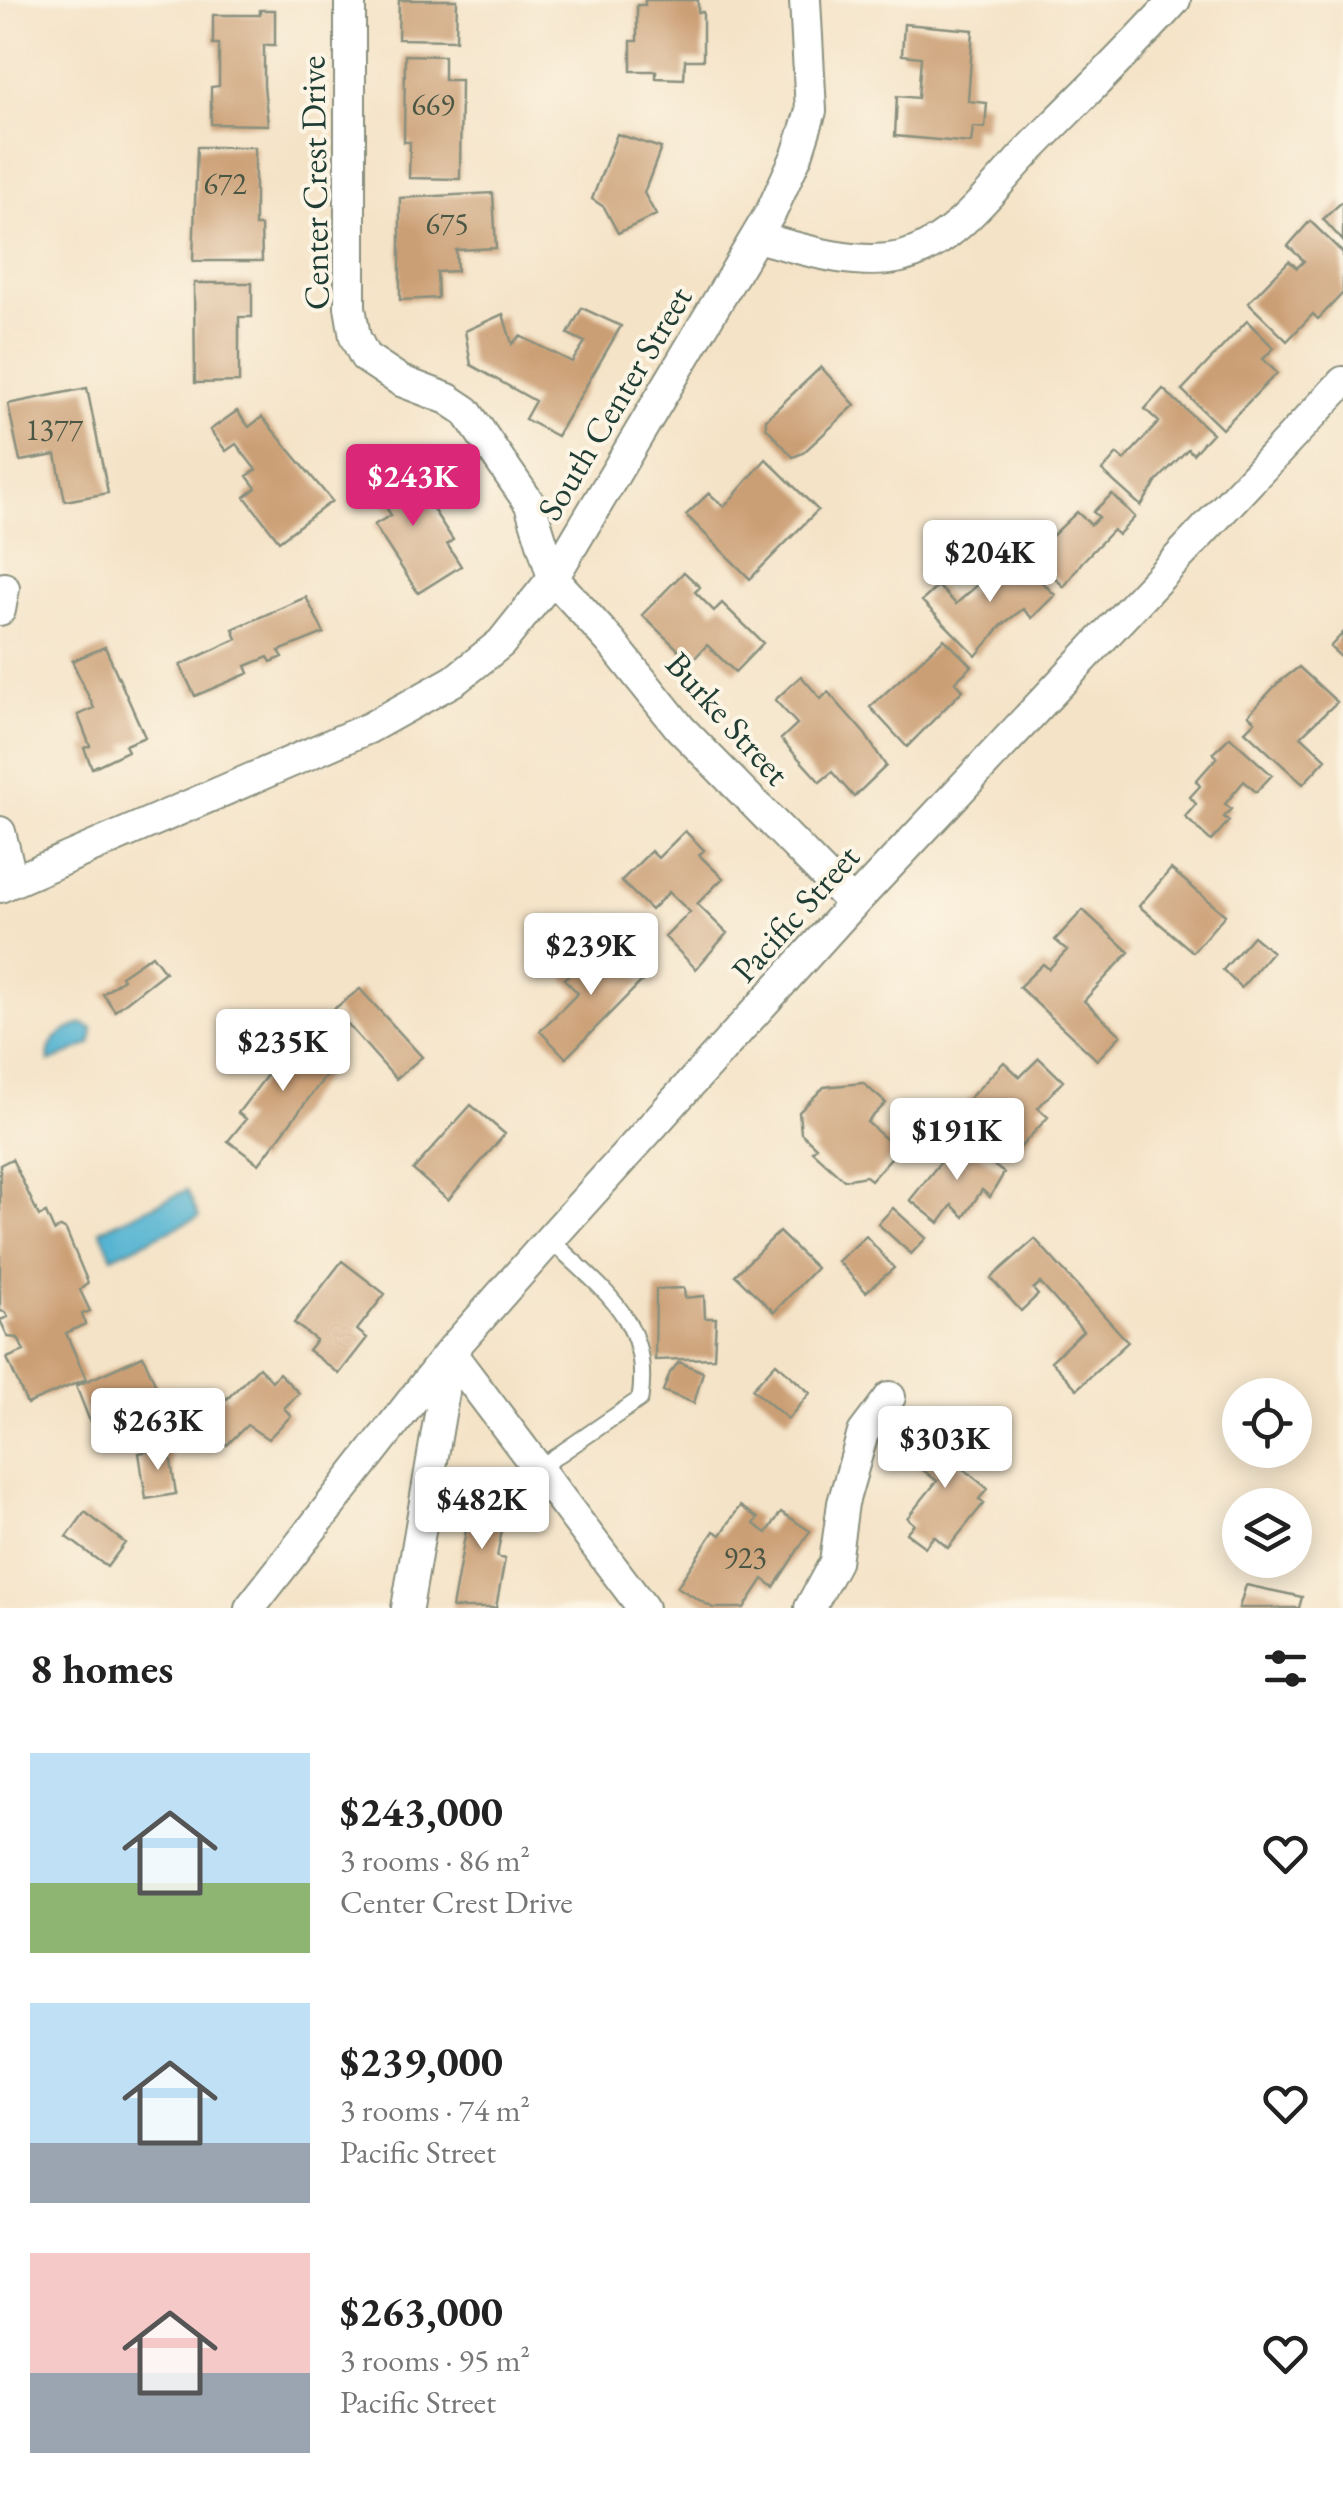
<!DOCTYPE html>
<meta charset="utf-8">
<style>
body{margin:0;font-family:"EB Garamond",serif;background:#f6f6f6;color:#222;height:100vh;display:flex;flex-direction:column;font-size:38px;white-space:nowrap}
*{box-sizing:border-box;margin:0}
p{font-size:32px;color:#767676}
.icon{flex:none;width:55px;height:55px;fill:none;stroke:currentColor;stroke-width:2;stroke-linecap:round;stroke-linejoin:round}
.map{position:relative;height:1608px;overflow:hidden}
.panel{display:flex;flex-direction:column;background:#fff;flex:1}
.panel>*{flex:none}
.buttons{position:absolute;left:1222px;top:1378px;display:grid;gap:20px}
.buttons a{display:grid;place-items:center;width:90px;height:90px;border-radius:50%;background:#fff;box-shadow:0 5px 25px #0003;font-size:50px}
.price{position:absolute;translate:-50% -85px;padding:0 22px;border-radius:10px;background:#fff;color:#222;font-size:32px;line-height:65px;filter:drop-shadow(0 2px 5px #0008)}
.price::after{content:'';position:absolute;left:50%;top:60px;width:30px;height:22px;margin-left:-15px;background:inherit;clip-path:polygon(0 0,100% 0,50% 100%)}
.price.current{background:#db2777;color:#fff}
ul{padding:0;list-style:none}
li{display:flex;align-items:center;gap:30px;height:250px;padding:0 30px}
li span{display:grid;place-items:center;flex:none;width:280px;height:200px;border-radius:0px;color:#555}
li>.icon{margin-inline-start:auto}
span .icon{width:120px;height:120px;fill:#fffc;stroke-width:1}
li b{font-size:42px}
h2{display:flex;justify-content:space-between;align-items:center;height:120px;padding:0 30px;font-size:42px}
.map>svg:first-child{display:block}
.water{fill:#53b3d1;stroke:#397882;stroke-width:2.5}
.building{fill:#cb9f74}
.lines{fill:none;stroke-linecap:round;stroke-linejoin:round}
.service-casing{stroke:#8a907e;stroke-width:19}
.minor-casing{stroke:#8a907e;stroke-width:34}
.service{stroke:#fff;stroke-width:15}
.minor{stroke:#fff;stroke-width:30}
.labels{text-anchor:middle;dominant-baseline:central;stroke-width:8;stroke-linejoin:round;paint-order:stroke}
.number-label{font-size:30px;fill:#4a5644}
.street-label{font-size:35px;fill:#1f3d34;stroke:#fcf5e5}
</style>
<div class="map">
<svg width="1343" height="1608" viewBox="0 0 1343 1608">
<rect width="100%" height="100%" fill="#fcf5e5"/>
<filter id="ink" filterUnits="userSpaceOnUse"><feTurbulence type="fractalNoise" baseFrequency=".01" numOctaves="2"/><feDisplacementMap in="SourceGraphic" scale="20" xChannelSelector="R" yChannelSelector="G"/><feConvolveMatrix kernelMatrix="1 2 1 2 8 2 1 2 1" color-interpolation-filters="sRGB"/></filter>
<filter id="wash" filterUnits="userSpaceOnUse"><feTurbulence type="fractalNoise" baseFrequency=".0048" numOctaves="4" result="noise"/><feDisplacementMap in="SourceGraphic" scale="40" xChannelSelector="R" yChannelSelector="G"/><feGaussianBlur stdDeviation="2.25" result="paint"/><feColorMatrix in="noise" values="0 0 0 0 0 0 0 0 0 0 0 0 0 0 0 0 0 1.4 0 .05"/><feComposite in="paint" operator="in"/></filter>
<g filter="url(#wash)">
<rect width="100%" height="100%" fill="#f4e3c7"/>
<path class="water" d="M83,1024L93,1029L91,1044L49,1062C45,1040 65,1029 83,1024Z
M187,1190L199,1217L112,1257L100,1230Z"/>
<g id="blocks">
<path class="building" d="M399,0H457L456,40L398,39Z
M645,0H698V12H703V60H685L684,79L656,78V71H631V41H637V5H645Z
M260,10H275V45H264V85L268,125L211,124V87L219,86V44H213V15H260Z
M904,24L973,30L968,101L987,103L985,128L973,127L971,143L895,136L897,96L918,98L921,57L902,55Z
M405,55L444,56V80H461L460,179L409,178L410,142H404Z
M617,134L661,148L644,193L656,215L618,233L604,207L592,199Z
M197,147H255V226H261L262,261H193Z
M493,193L496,248L456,250L457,271L437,272L438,298L400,300V198Z
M1343,201V241L1323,219Z
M1310,221L1343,253V293L1318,319L1313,314L1287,341L1248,303L1289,261L1297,268L1304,261L1288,246Z
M194,283H252V317H239V382L195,383Z
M582,308L621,326L557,436L525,419L535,401L471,365L465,331L503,314L512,344L520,336L572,362L585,342L568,334Z
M1247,321L1274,348L1263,359L1277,373L1222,429L1182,390Z
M821,367L855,405L803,453L793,457L766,427V419Z
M87,388L108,493L65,501L56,455L20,461L8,404Z
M1163,389L1212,433L1193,454L1188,449L1157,481L1141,506L1102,471L1117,454L1124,460L1159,422L1145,409Z
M237,411L249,427L262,417L332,501L279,541L245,497L256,488L247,476L256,470L236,444L226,451L210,430Z
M766,459L818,510L750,579L686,515L709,493L724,507Z
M401,460L453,540L447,544L461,566L418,593L374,525L391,515L369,481Z
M1112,494L1135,517L1118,535L1113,530L1082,562L1064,587L1028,551L1042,537L1046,542L1077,512L1091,525L1099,517L1093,512Z
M1007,558L1026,577L1032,572L1055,595L1032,618L1023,609L1002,625L976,656L922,601L938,586L956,604Z
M684,572L700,587L695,592L714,611L722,603L763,643L735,672L707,645L691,662L642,615Z
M306,597L324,633L279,651L283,657L271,662L268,657L246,666L249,673L195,696L180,665L237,639L233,629Z
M1343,633V659L1330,647Z
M944,639L972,666L955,682L963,690L907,747L870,707Z
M105,647L145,737L125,745L128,751L92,768L84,748L90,746L78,715L94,708L72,661Z
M1299,667L1337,702L1301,736L1326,759L1303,784L1245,731L1255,721L1248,715L1278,683Z
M801,676L821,699L828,692L865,734L886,766L854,797L832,772L820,782L781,739L797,724L775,700Z
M1230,737L1272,775L1256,792L1244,781L1225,804L1231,809L1224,817L1229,821L1211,841L1185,817L1196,804L1190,797L1200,786L1196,781L1217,757L1213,753Z
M685,831L704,850L699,855L723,878L697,904L727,933L696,969L665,937L690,912L669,892L651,910L621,881L651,851L658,858Z
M1171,869L1225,915L1193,952L1139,906Z
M1083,910L1129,952L1084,1001L1121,1035L1097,1060L1019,987L1043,964L1049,969L1067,950L1055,940Z
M1253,936L1272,952L1241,988L1223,970Z
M603,941L642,981L566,1058L540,1031L578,993L564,979Z
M152,955L165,972L115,1011L103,994L123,979L121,976Z
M360,989L422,1057L396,1079L334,1009Z
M298,1025L340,1057L259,1164L228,1141L246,1119L238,1113L274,1066Z
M1039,1058L1063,1081L1038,1108L1048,1117L1015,1153L964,1104L1004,1062L1020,1077Z
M863,1083L886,1103L867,1122L898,1150L871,1180L866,1176L844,1180L812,1151L816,1147L801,1133L799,1112L824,1087Z
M471,1105L505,1134L448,1200L413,1170Z
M959,1139L1004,1173L990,1197L982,1190L964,1217L952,1205L939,1223L910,1200Z
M12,1159L39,1216L46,1213L54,1231L61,1227L66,1230L88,1283L80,1290L90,1311L82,1314L85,1324L66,1333L86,1379L27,1404L7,1358L24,1351L18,1338L8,1337L0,1320L8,1317L5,1312L0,1311V1165Z
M893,1208L926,1238L911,1254L878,1224Z
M779,1232L816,1268L774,1312L735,1275Z
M866,1236L894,1268L866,1292L838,1261Z
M1035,1239L1128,1342L1077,1389L1051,1361L1083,1331L1040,1283L1033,1289L1038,1295L1021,1311L991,1278Z
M342,1261L385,1294L357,1330L367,1338L339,1374L308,1350L316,1340L294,1323Z
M684,1288L685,1298L704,1296L705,1318H716L714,1358L655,1360L656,1289Z
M143,1356L162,1399L135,1411L143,1428L100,1447L76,1386Z
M679,1362L703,1372L694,1403L663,1391L670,1373Z
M776,1363L810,1393L788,1419L752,1389Z
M259,1367L272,1381L279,1373L299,1393L284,1408L291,1416L268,1439L247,1425L227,1445L200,1418L223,1395L227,1399Z
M942,1424L972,1448L959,1465L988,1489L979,1499L984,1503L948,1548L934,1536L925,1547L906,1533L914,1524L907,1518L937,1481L913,1462Z
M169,1447L176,1494L146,1499L139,1453Z
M474,1486L514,1500L512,1515L505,1513L497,1557L505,1559L496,1608H452Z
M740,1506L758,1518L754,1524L767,1533L781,1512L810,1531L774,1587L763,1579L744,1608H713L677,1587L714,1531L721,1535Z
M85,1512L125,1543L107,1567L67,1537Z
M1246,1585L1302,1597L1299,1608H1239Z"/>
</g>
</g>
<g filter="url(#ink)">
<use href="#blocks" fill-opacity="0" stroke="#8a907e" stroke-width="2.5"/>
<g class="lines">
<defs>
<path id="service" d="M539,1468L640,1399C652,1320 601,1289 550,1239"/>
<path id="minor" d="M350,0V307L355,337L365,357L401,381L448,399L466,411L530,504L553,578L611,642L680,728L853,904
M757,237C801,249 855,267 901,257C955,244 994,186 1030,149C1078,100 1129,51 1175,0
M0,610L4,588
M0,832L12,880
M0,887L369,728L455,680L501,643L553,578L772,210L797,155L811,111L805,0
M450,1352L643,1608
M250,1608L450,1352L550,1239L853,904L1343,382
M407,1608L450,1355
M810,1608L835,1562L843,1503L863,1433L890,1397"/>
</defs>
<use href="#service" class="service-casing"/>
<use href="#minor" class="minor-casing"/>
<use href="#service" class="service"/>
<use href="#minor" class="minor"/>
</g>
</g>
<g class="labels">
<g class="number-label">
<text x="433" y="104">669</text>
<text x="225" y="183">672</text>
<text x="447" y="223">675</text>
<text x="54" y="429">1377</text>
<text x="745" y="1557">923</text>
</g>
<g class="street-label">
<text transform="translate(314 183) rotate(-91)">Center Crest Drive</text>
<text transform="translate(614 403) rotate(-59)">South Center Street</text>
<text transform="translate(728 718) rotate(48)">Burke Street</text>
<text transform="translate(795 913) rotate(-48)">Pacific Street</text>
</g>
</g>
</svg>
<div class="buttons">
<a><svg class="icon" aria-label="locate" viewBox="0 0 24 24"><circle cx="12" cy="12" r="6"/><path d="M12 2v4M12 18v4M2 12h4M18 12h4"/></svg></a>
<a><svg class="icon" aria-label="layers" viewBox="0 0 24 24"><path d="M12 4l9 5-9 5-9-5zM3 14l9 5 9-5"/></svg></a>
</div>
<b class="price current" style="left:413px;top:529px">$243K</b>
<b class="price" style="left:990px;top:605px">$204K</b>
<b class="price" style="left:591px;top:998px">$239K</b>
<b class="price" style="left:283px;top:1094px">$235K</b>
<b class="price" style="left:957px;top:1183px">$191K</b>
<b class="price" style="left:158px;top:1473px">$263K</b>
<b class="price" style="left:945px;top:1491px">$303K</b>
<b class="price" style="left:482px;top:1552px">$482K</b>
</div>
<section class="panel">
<h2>8 homes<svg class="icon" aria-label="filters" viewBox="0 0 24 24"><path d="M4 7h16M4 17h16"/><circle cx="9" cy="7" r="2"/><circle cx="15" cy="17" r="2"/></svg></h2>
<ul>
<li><span style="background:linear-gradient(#bfe0f5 65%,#8fb573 0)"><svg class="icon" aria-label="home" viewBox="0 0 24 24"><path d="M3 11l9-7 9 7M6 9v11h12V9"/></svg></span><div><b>$243,000</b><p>3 rooms · 86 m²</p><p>Center Crest Drive</p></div><svg class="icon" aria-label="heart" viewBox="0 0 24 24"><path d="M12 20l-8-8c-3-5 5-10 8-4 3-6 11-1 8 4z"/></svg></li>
<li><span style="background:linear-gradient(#bfe0f5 70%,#9aa5b1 0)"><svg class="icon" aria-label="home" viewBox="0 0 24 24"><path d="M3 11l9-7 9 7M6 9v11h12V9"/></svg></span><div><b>$239,000</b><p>3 rooms · 74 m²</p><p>Pacific Street</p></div><svg class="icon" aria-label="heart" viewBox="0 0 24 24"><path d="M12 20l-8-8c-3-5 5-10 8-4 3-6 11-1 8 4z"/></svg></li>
<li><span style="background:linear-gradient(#f6c9c9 60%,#9aa5b1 0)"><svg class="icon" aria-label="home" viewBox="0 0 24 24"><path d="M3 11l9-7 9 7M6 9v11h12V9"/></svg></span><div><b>$263,000</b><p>3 rooms · 95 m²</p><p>Pacific Street</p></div><svg class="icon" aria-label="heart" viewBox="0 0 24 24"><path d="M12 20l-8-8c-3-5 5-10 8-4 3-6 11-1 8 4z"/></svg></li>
</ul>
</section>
